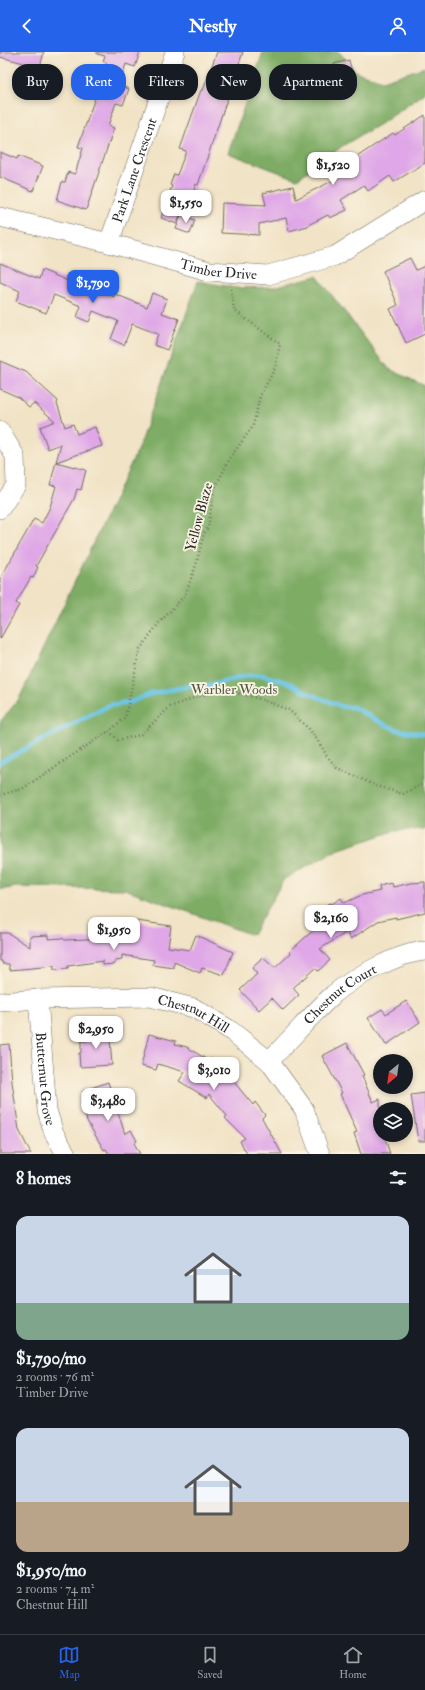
<!DOCTYPE html>
<meta charset="utf-8">
<style>
body{margin:0;font-family:"IM FELL Double Pica",serif;background:#20242c;color:#f1f3f6;height:100vh;display:flex;flex-direction:column;font-size:15px;white-space:nowrap}
*{box-sizing:border-box;margin:0}
p{font-size:13px;color:#9ea1a6}
.icon{flex:none;width:22px;height:22px;fill:none;stroke:currentColor;stroke-width:2;stroke-linecap:round;stroke-linejoin:round}
.map{position:relative;height:1102px;overflow:hidden}
.side{display:flex;flex-direction:column;background:#171b24;flex:1}
.side>*{flex:none}
.top-card{position:absolute;left:12px;top:12px;width:401px;height:36px;display:flex;gap:8px}
.needle{width:26px;rotate:209deg}
.buttons{position:absolute;left:373px;top:1002px;display:grid;gap:8px}
.buttons a{display:grid;place-items:center;width:40px;height:40px;border-radius:50%;background:#171b24;box-shadow:0 2px 6px #0003;font-size:20px}
.price{position:absolute;translate:-50% -34px;padding:0 9px;border-radius:8px;background:#fff;color:#222;font-size:13px;line-height:26px;filter:drop-shadow(0 1px 2px #0008)}
.price::after{content:'';position:absolute;left:50%;top:24px;width:12px;height:9px;margin-left:-6px;background:inherit;clip-path:polygon(0 0,100% 0,50% 100%)}
.price.active{background:#2563eb;color:#fff}
ul{padding:0;list-style:none}
li{display:grid;align-content:center;gap:8px;height:212px;padding:0 16px}
li span{display:grid;place-items:center;height:124px;border-radius:12px;color:#555}
li>.icon{margin-inline-start:auto}
span .icon{width:72px;height:72px;fill:#fffc;stroke-width:1}
li b{font-size:17px}
h2{display:flex;justify-content:space-between;align-items:center;height:48px;padding:0 16px;font-size:17px}
.chip{padding:0 14px;border-radius:16px;background:#171b24;box-shadow:0 2px 6px #0003;font-size:14px;line-height:36px}
.chip.active{background:#2563eb;color:#fff}
header{display:flex;justify-content:space-between;align-items:center;height:52px;padding:0 16px;background:#2563eb;color:#fff;font-size:18px;font-weight:700}
.dock{display:flex;justify-content:space-around;align-items:center;height:56px;border-top:1px solid #363941;background:#171b24;font-size:11px;color:#9ea1a6}
.dock a{display:grid;justify-items:center;gap:2px}
.dock .active{color:#2563eb}
.map>svg:first-child{display:block}
.forest{fill:#7eac65;stroke:#546c48}
.lines{fill:none;stroke-linecap:round;stroke-linejoin:round}
.stream{stroke:#68c4e6;stroke-width:4.5}
.building{fill:#dfa7e7}
.minor-casing{stroke:#706b61;stroke-width:20}
.path{stroke:#706b61;stroke-width:2.5;stroke-dasharray:1 3;stroke-linecap:butt}
.minor{stroke:#fff;stroke-width:19}
.labels{text-anchor:middle;dominant-baseline:central;stroke-width:3.5;stroke-linejoin:round;paint-order:stroke}
.street-label{font-size:14px;fill:#2b2b2b;stroke:#fcf5e5}
.park-label{font-size:14px;fill:#4d5a41;stroke:#fcf5e5}
</style>
<header><svg class="icon" aria-label="back" viewBox="0 0 24 24"><path d="M15 5l-7 7 7 7"/></svg>Nestly<svg class="icon" aria-label="person" viewBox="0 0 24 24"><circle cx="12" cy="8" r="4"/><path d="M4 21q1-7 8-7t8 7"/></svg></header>
<div class="map">
<svg width="425" height="1102" viewBox="0 0 425 1102">
<rect width="100%" height="100%" fill="#fcf5e5"/>
<filter id="ink" filterUnits="userSpaceOnUse"><feTurbulence type="fractalNoise" baseFrequency=".025" numOctaves="2"/><feDisplacementMap in="SourceGraphic" scale="8" xChannelSelector="R" yChannelSelector="G"/><feConvolveMatrix kernelMatrix="1 2 1 2 8 2 1 2 1" color-interpolation-filters="sRGB"/></filter>
<filter id="wash" filterUnits="userSpaceOnUse"><feTurbulence type="fractalNoise" baseFrequency=".012" numOctaves="4" result="noise"/><feDisplacementMap in="SourceGraphic" scale="16" xChannelSelector="R" yChannelSelector="G"/><feGaussianBlur stdDeviation="0.9" result="paint"/><feColorMatrix in="noise" values="0 0 0 0 0 0 0 0 0 0 0 0 0 0 0 0 0 1.4 0 .05"/><feComposite in="paint" operator="in"/></filter>
<g filter="url(#wash)">
<rect width="100%" height="100%" fill="#f1e3c6"/>
<path class="forest" d="M263,0H339L357,20L382,29L425,15V41L385,69L344,93L297,127L228,101Z
M317,224L389,317L425,334V777L394,779L337,798L284,827L252,883L125,837L16,835L0,838V670L19,647L137,399L198,229L236,236L273,235Z"/>
<g class="lines">
<path class="stream" d="M0,710L112,652L116,654L121,651L131,650L150,642L190,634H208L246,624L262,623L290,631L306,640L343,655H353L386,673L398,678L425,682"/>
</g>
<g id="blocks">
<path class="building" d="M0,0H44L40,15L0,5Z
M97,0H140L135,15L126,12L119,33L129,37L123,53L116,51L108,74L114,76L86,158L57,148L62,130H65L68,120L75,122L83,96L78,95L107,11L103,9L105,4L97,2Z
M217,0H243L198,133L196,132L193,142L188,140L177,172L161,166L172,134L170,133L174,122L177,123L186,99L180,97L201,38H203Z
M349,8L353,25L338,29L334,12Z
M425,63V111L394,130L390,124L368,139L364,133L341,148L347,158L330,166L328,163L308,173V174L289,179L286,166L259,172V183L221,181L222,151L266,153L263,141L293,134L296,147L338,126L334,120L393,81L395,83Z
M0,100L17,107L18,104L43,114L33,139L0,125Z
M181,163L195,168L190,182L176,177Z
M410,206L416,218L425,214V282L406,291L390,257L398,253L383,219Z
M0,211L39,227L42,218L68,229V227L83,232L114,245L115,242L147,255L152,241L167,247L162,261L179,267L167,298L154,293L158,282L132,272L124,293L111,287L118,269L93,259L89,270L77,265L81,254L54,243L46,261L16,249L20,239L0,230Z
M0,309L26,320L58,349L57,351L65,375L73,372L77,382L95,375L102,394L56,410L61,392L48,397L40,375L55,369L34,351L29,355L18,345L0,337Z
M56,410L86,418L81,438L77,437L74,447L36,514L38,515L33,526L31,525L16,551L19,553L0,587V527L34,467L42,471L50,455L56,434L50,433Z
M425,830V860L396,867V865L378,869L351,887L347,880L320,897L330,908L318,919L315,916L293,936L299,943L283,958L272,946L259,958L240,938L257,922L252,916L263,906L275,916L291,901L290,899L317,875L310,864L330,851L332,852L341,846L344,851L362,843L380,839L379,834L392,831L393,835L411,831Z
M137,869L171,874L168,895L190,898L196,883L233,900L224,923L202,916L200,921L174,910V916L153,913L154,908L122,903V908L115,909V912L103,913V909L68,914V917L54,918V914L10,918L9,912H3L2,909H0V881H8L30,895V884L48,883V887L62,886L65,888L126,885L135,880Z
M406,949L420,970L386,993L368,966L382,957L386,962Z
M106,979L107,987H110L112,1013L80,1015L79,1001H81V989H86L85,981Z
M149,982L176,989L175,992L187,995L209,1009L211,1006L226,1016L224,1018L231,1022L229,1024L253,1053L255,1050L265,1063L262,1066L282,1102H247L240,1089L245,1086L225,1066L227,1064L209,1042L207,1046L179,1029L185,1020L158,1012L156,1018L141,1014Z
M347,991L364,1023L362,1024L373,1050L380,1047V1083H384L390,1102H361L354,1081L357,1080L340,1042L342,1041L322,1004Z
M9,992L12,1030L19,1078L31,1102H0V993Z
M108,1030L125,1082L131,1078L137,1089L134,1091L140,1102H109L106,1097L104,1098L87,1069L83,1057L88,1055L83,1039Z
M425,1041V1089H418L411,1043Z"/>
</g>
</g>
<g filter="url(#ink)">
<use href="#blocks" fill-opacity="0" stroke="#706b61" stroke-width="1"/>
<g class="lines">
<defs>
<g id="minor">
<path id="s1" d="M0,165L109,191L209,219L268,223L335,204L425,148"/>
<path id="s2" d="M109,191L175,0"/>
<path d="M0,379L15,404L16,433L0,457"/>
<path id="s3" d="M38,947L47,1058L54,1081L66,1102"/>
<path id="s4" d="M0,950L38,947L150,945L194,956L230,978L269,1009L304,1057L320,1102"/>
<path id="s5" d="M269,1009C291,987 311,963 334,942C354,925 398,901 425,899"/>
</g>
</defs>
<use href="#minor" class="minor-casing"/>
<path class="path" d="M231,237L234,258L280,292L275,316L260,344L253,374L230,406L214,438L208,475L204,481L196,513L185,543L159,571L140,597L125,666L109,679L118,688L140,683L170,655L199,644L224,638L257,646L289,658L310,678L322,695L326,703L337,716L377,734L403,742L425,731
M0,743L22,737L109,679"/>
<use href="#minor" class="minor"/>
</g>
</g>
<g class="labels">
<g class="street-label">
<text stroke="none"><textPath href="#s2" startOffset="77">Park Lane Crescent</textPath></text>
<text stroke="none"><textPath href="#s1" startOffset="225">Timber Drive</textPath></text>
<text transform="translate(199 465) rotate(-75)">Yellow Blaze</text>
<text stroke="none"><textPath href="#s5" startOffset="98">Chestnut Court</textPath></text>
<text stroke="none"><textPath href="#s4" startOffset="197">Chestnut Hill</textPath></text>
<text stroke="none"><textPath href="#s3" startOffset="80">Butternut Grove</textPath></text>
</g>
<g class="park-label">
<text x="234" y="637">Warbler Woods</text>
</g>
</g>
</svg>
<div class="buttons">
<a><svg class="needle" viewBox="-14 -14 28 28"><path d="M0-13l5 13h-10z" fill="#e53935"/><path d="M0 13l5-13h-10z" fill="#9ea1a6"/></svg></a>
<a><svg class="icon" aria-label="layers" viewBox="0 0 24 24"><path d="M12 4l9 5-9 5-9-5zM3 14l9 5 9-5"/></svg></a>
</div>
<b class="price" style="left:333px;top:134px">$1,520</b>
<b class="price" style="left:186px;top:172px">$1,550</b>
<b class="price active" style="left:93px;top:252px">$1,790</b>
<b class="price" style="left:331px;top:887px">$2,160</b>
<b class="price" style="left:114px;top:899px">$1,950</b>
<b class="price" style="left:96px;top:998px">$2,950</b>
<b class="price" style="left:214px;top:1039px">$3,010</b>
<b class="price" style="left:108px;top:1070px">$3,480</b>
<div class="top-card">
<a class="chip">Buy</a>
<a class="chip active">Rent</a>
<a class="chip">Filters</a>
<a class="chip">New</a>
<a class="chip">Apartment</a>
</div>
</div>
<section class="side">
<h2>8 homes<svg class="icon" aria-label="filters" viewBox="0 0 24 24"><path d="M4 7h16M4 17h16"/><circle cx="9" cy="7" r="2"/><circle cx="15" cy="17" r="2"/></svg></h2>
<ul>
<li><span style="background:linear-gradient(#c9d6e8 70%,#7fa58c 0)"><svg class="icon" aria-label="home" viewBox="0 0 24 24"><path d="M3 11l9-7 9 7M6 9v11h12V9"/></svg></span><div><b>$1,790/mo</b><p>2 rooms · 76 m²</p><p>Timber Drive</p></div></li>
<li><span style="background:linear-gradient(#c9d6e8 60%,#b9a48a 0)"><svg class="icon" aria-label="home" viewBox="0 0 24 24"><path d="M3 11l9-7 9 7M6 9v11h12V9"/></svg></span><div><b>$1,950/mo</b><p>2 rooms · 74 m²</p><p>Chestnut Hill</p></div></li>
</ul>
</section>
<nav class="dock">
<a class="active"><svg class="icon" aria-label="map" viewBox="0 0 24 24"><path d="M3 6l6-2 6 2 6-2v14l-6 2-6-2-6 2zM9 4v14M15 6v14"/></svg>Map</a>
<a><svg class="icon" aria-label="saved" viewBox="0 0 24 24"><path d="M7 4h10v16l-5-4-5 4z"/></svg>Saved</a>
<a><svg class="icon" aria-label="home" viewBox="0 0 24 24"><path d="M3 11l9-7 9 7M6 9v11h12V9"/></svg>Home</a>
</nav>
